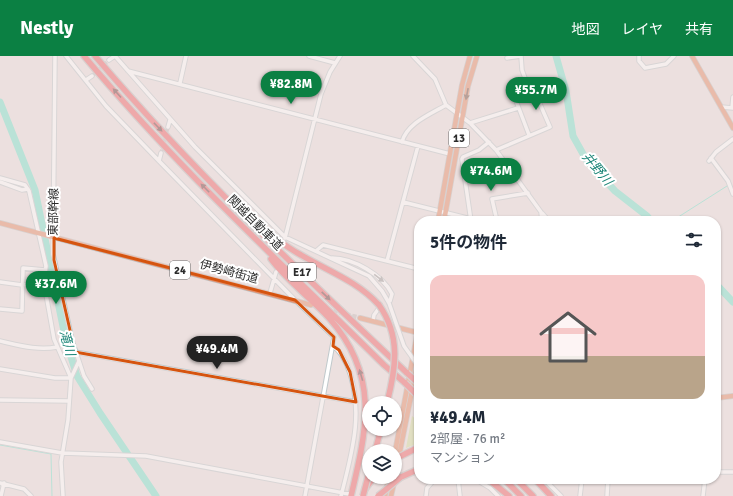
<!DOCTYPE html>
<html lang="ja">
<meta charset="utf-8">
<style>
body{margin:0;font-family:Signika,"Noto Sans JP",sans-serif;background:#f6f6f7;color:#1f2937;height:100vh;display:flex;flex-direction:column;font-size:15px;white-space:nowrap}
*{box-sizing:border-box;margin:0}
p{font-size:13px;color:#747a83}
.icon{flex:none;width:22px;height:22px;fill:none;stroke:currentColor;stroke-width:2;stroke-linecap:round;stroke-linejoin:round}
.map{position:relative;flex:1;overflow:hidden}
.details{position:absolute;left:414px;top:160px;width:307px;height:268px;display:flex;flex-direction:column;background:#fff;border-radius:16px;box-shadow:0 1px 3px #0004}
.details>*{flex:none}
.tools{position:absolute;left:362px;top:340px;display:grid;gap:8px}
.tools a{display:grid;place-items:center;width:40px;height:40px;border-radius:50%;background:#fff;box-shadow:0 1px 3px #0004;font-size:20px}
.price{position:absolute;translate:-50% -34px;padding:0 9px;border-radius:14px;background:#0b8043;color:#fff;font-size:13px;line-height:26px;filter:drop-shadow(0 1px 2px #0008)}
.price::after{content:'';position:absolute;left:50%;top:24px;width:12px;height:9px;margin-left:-6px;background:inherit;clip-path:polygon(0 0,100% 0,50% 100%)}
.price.on{background:#222;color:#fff}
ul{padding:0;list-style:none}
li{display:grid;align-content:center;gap:8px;height:212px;padding:0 16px}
li span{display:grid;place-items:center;height:124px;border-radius:12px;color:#555}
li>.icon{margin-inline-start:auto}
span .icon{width:72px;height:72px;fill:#fffc;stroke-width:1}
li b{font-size:17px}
h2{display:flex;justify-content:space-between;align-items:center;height:48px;padding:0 16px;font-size:17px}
header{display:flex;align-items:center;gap:24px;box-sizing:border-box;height:56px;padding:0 20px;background:#0b8043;color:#fff}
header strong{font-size:19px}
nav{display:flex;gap:22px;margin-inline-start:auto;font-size:14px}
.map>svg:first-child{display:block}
.green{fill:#d2dda0}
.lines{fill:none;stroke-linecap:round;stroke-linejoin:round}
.stream{stroke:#7ce4ce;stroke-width:1}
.river{stroke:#7ce4ce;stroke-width:7}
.minor-tunnel{stroke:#c5bcbb;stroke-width:3.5;stroke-dasharray:3.5 2;stroke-linecap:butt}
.major-tunnel{stroke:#c5bcbb;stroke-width:4.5;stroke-dasharray:4.5 2;stroke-linecap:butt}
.minor-casing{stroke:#c0c9cc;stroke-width:5.5}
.major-casing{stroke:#bfbfbf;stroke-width:6}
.highway-casing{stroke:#bfbfbf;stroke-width:8}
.minor{stroke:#fff;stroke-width:3.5}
.major{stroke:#e48f6b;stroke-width:4.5}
.highway{stroke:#f0666b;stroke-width:5.5}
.minor-bridge-casing{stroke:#c0c9cc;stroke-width:5.5;stroke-linecap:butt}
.highway-bridge-casing{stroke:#bfbfbf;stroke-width:8;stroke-linecap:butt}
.minor-bridge{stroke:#fff;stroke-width:3.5}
.highway-bridge{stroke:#f0666b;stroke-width:5.5}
.oneway{fill:#704041}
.oneway2{fill:#755345}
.oneway3{fill:#a0a0a0}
.marked{fill:none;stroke:#d5540f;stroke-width:3;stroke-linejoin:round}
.labels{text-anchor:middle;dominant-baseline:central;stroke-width:4;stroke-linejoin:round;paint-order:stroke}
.shield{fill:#fff;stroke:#6b6b6b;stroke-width:1}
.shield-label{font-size:11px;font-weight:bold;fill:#2b2b2b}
.street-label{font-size:12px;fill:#2b2b2b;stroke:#fff}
.water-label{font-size:13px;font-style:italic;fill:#198476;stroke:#fff}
</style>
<header>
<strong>Nestly</strong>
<nav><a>地図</a><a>レイヤ</a><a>共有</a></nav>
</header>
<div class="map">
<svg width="733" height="440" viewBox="0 0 733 440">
<rect width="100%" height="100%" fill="#ece0df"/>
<path class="green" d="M412,360L419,366V387L406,392Z"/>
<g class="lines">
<path class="stream" d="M0,124L25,132
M31,135L36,138
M647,160L666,165
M672,165L727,130
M0,389L51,398L52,440"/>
<path class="river" d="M556,0L566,35L573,80L587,105L615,135L647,160L651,165
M0,46L35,134L66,285L77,320L100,357L156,440
M716,228L733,246"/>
<path class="minor-tunnel" d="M92,20L109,4
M161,97L168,71
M278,207L285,183"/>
<path class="major-tunnel" d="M327,253L360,262"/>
<defs>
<path id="minor" d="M55,0L53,198L73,288L79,305L71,322L68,364L61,406L63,440
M66,0L106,50L159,105L295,244L334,281L305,440
M309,0L335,7
M413,0L435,23L446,49L470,67L496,94L541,156L542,165
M639,0V5L645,12L666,8L674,0
M507,2L521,0L522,14L529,33
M109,4L115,0L195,91L285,181L369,220L382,235L389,247
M128,15L450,98
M86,24L92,20
M180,27L186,0
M721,51L733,52
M732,52L733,41
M470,67L518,52
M168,71L170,64
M402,86C407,67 431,58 446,49
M496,94L550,71L533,32L521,37L515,42L529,79
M711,102L728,125L733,138
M159,105L161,97
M709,105L716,96L733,83
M0,122L25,129L29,135L46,210L44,227L54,283L71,322H55L0,313
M0,126L22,134L28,133
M403,146L471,163
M542,157L549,165
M471,165L462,103L463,101L479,94L489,86
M497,165L492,143L528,137
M285,182L321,38L330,16L340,0
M316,195L323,189L419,213
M332,202C353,202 383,219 392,238L390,245
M387,205L418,90
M0,226L22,229L44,227
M270,237L276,216
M0,253L22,255L23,212L45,214
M373,265L374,259L379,252
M0,285C18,289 38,295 57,291
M333,290C340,295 343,301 347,309C365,353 352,397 341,440
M75,296L356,346
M79,305L84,320L92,333
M717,342L718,366
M0,344L69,345
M0,386L62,397L146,400L349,438
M716,416H733
M458,423L460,440
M475,423L490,432L498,440
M544,423L561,440
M0,427L24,433L31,440
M1,440L4,427L2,428
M426,440L427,432L435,423
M580,440L582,423
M607,440L608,423
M703,440L705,423"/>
<path id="major" d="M692,0L733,72
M438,165L462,29L470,0
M444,165L468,30L477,0
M0,167L311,249
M360,262L419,277
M716,342L733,340
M395,396L419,269
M395,420L419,300
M385,440L389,421
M391,440L394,427"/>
<path id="highway" d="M84,0C176,110 282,208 384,309L405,327
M95,0C191,113 299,215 407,317
M238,149C258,166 277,186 301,199C328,215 357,225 379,249
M271,203C287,225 311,242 329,262C380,319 367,373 351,440
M375,395L381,373
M401,421L419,413
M488,423L509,440
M504,423L521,440
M516,423L533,440
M535,423L551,440
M365,433L374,421"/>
</defs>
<use href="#minor" class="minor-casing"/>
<use href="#major" class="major-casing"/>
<use href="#highway" class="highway-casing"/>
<use href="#minor" class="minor"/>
<use href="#major" class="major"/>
<use href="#highway" class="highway"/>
<defs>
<path id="minor-bridge" d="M389,247L404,290L419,311"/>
<path id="highway-bridge" d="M379,249C401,280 396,312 387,347
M407,317L418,327
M405,327L416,338
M395,403L419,391
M363,440L369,417
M378,440L401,421"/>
</defs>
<use href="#minor-bridge" class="minor-bridge-casing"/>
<use href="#highway-bridge" class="highway-bridge-casing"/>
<use href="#minor-bridge" class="minor-bridge"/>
<use href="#highway-bridge" class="highway-bridge"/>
</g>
<defs><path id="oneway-solid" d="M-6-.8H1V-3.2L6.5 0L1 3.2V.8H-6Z"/></defs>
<g class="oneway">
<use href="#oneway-solid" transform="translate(117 37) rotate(-132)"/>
<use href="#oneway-solid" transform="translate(158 71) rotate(46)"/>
<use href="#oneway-solid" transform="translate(205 132) rotate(-135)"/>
<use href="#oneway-solid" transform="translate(326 240) rotate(44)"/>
<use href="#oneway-solid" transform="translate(361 319) rotate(-106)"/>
</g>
<use class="oneway2" href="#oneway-solid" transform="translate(467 38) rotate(101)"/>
<use class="oneway3" href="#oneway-solid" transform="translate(379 222) rotate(37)"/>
<path d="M0 0H733V440H0ZM54,182L295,244L334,281L333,290L339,294L350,316L356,346L75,296L54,204Z" fill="#ece0df" fill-opacity=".55" fill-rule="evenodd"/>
<path class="marked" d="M54,182L295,244L334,281L333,290L339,294L350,316L356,346L75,296L54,204Z"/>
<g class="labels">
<g class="shield">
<rect x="449" y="73" width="20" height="18" rx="3"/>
<rect x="170" y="205" width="20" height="18" rx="3"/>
<rect x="288" y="207" width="28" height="18" rx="3"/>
</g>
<g class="shield-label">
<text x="459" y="82">13</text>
<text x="180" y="214">24</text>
<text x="302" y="216">E17</text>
</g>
<g class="street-label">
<text transform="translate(54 156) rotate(-89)">東部幹線</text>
<text transform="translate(255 167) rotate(45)">関越自動車道</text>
<text transform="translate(229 216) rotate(15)">伊勢崎街道</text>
</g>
<g class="water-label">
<text transform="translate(597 113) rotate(50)">井野川</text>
<text transform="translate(67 287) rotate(75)">滝川</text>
</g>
</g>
</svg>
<div class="tools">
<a><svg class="icon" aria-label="locate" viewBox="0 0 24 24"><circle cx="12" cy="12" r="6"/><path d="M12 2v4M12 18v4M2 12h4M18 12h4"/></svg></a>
<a><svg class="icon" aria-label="layers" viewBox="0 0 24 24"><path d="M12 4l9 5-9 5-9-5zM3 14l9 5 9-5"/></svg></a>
</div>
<b class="price" style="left:291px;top:49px">¥82.8M</b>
<b class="price" style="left:536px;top:55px">¥55.7M</b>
<b class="price" style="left:491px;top:136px">¥74.6M</b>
<b class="price" style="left:56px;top:249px">¥37.6M</b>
<b class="price on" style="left:217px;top:314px">¥49.4M</b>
<section class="details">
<h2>5件の物件<svg class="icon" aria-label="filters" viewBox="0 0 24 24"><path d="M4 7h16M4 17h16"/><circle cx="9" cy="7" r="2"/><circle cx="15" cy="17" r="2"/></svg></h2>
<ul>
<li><span style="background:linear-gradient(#f6c9c9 65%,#b9a48a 0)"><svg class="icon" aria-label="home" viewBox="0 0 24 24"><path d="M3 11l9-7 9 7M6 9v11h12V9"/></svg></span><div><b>¥49.4M</b><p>2部屋 · 76 m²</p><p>マンション</p></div></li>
</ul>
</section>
</div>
